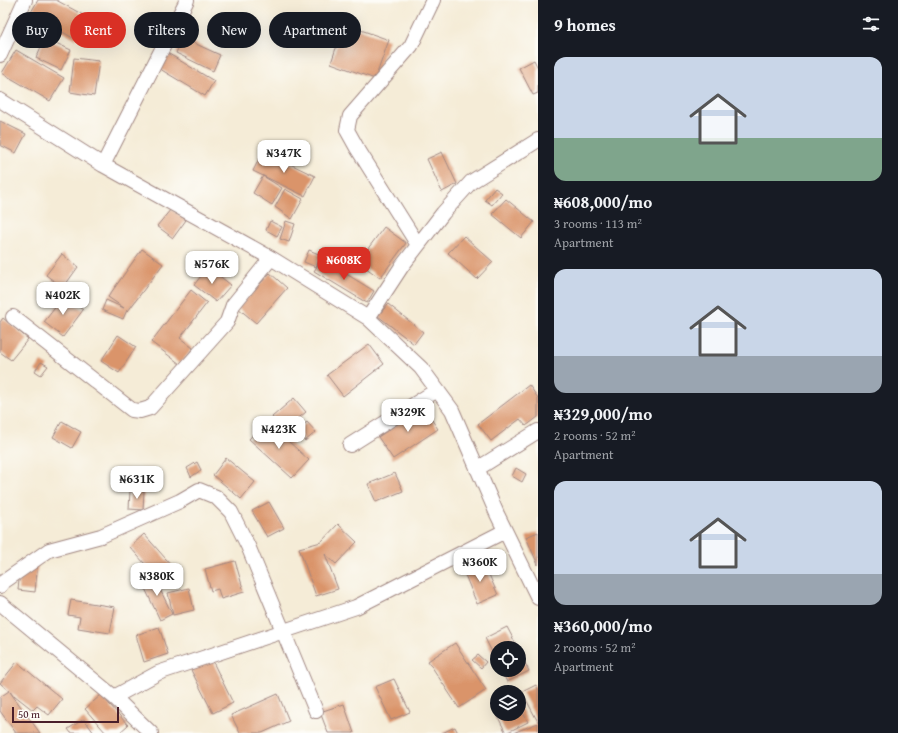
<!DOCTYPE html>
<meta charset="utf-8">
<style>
body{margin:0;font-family:"Gentium Book Plus",serif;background:#242831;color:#f1f3f6;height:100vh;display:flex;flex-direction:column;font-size:15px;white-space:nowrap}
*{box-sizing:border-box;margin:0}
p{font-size:13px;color:#9ea1a6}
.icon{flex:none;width:22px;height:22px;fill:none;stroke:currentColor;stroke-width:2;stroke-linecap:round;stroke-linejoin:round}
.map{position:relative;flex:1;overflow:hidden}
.panel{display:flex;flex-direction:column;background:#171b24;width:360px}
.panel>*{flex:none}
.guide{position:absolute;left:12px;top:12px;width:380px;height:36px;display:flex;gap:8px}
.controls{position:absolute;left:490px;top:641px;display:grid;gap:8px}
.controls a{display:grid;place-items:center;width:36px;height:36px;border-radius:50%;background:#171b24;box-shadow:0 4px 16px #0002;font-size:20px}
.scale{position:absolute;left:12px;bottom:10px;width:107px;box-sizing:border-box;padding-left:4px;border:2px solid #4a1f2b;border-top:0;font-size:11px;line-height:14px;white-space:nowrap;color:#4a1f2b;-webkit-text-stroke:3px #fdfcf7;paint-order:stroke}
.price{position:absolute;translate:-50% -34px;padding:0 9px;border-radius:8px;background:#fff;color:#222;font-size:13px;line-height:26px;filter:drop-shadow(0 1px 2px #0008)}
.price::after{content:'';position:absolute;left:50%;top:24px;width:12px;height:9px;margin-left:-6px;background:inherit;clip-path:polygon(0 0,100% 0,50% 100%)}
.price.active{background:#d93025;color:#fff}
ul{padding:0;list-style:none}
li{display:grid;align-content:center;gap:8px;height:212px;padding:0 16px}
li span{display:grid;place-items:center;height:124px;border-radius:12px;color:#555}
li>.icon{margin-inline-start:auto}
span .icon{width:72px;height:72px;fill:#fffc;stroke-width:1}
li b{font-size:17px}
h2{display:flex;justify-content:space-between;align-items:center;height:48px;padding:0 16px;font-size:17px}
.tag{padding:0 14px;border-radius:18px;background:#171b24;box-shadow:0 4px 16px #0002;font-size:14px;line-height:36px}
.tag.active{background:#d93025;color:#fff}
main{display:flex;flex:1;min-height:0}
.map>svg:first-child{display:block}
.building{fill:#da946b}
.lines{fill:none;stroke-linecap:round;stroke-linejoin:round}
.minor-casing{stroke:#a08681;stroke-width:16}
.minor{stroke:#fff;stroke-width:14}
</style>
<main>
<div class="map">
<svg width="538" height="733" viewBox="0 0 538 733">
<rect width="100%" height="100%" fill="#fdfcf7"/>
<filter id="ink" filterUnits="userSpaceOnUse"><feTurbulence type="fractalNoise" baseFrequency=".025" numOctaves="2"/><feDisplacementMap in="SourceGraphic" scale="8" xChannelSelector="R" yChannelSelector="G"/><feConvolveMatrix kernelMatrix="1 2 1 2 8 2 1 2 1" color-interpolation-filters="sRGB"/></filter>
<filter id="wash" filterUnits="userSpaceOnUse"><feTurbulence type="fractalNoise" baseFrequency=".012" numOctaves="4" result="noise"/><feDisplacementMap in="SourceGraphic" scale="16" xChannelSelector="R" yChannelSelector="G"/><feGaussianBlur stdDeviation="0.9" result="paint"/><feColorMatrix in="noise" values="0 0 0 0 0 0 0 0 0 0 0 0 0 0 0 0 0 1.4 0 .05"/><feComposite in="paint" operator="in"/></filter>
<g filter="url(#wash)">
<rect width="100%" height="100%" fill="#f5ecd7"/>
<g id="blocks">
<path class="building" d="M38,0H56L87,17L75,39L30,14Z
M344,24L389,40L375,79L331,63Z
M45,38L71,50L61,70L36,58Z
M183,38L220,55L213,71L176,53Z
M16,50L64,78L50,101L2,73Z
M164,51L214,81L205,96L155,66Z
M74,58L99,61L94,96L70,92Z
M534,60L538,68V93L533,95L519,68Z
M0,121L26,134L16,153L0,145Z
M263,151L315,176L305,196L253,171Z
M442,152L457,184L442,192L427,159Z
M263,176L282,188L272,205L253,193Z
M495,188L502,193L492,205L485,200Z
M285,189L303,199L292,219L275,207Z
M506,199L534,222L521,238L492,214Z
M171,209L186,220L173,238L157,226Z
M270,221L282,227L277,236L266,230Z
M286,221L295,224L289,242L280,239Z
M384,227L406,243L380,278L358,262Z
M464,236L493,262L477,279L448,253Z
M142,249L163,264L128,311L127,310L123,319L102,310L106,300L124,308L108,297Z
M309,250L321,255L316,267L304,262Z
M62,254L78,267L63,288L46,275Z
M322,259L374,291L367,303L314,271Z
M208,267L231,285L216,302L194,285Z
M270,273L287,288L256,323L238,308Z
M191,290L207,303L180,338L193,348L180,364L151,342Z
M64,296L83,310L63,337L44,322Z
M388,304L423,332L414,344L378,316Z
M3,318L28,339L11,360L0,352V322Z
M118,335L136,347L119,373L101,361Z
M369,344L384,364L343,396L327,375Z
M41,362L48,366L41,375L35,371Z
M529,385L538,398V417L526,426L520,419L491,441L478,424Z
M294,398L306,412L283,431L272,417Z
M423,407L438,429L393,459L378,437Z
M62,421L81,432L72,448L53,437Z
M266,421L309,460L292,478L249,439Z
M307,422L316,432L305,441L296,431Z
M226,458L255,482L241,499L213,475Z
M197,462L201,470L191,477L187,468Z
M516,468L526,474L522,482L512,476Z
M395,473L403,491L376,502L368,484Z
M130,491H144L143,510L129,509Z
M269,502L284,528L267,537L252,511Z
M338,524L357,542L336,564L325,554L338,589L316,596L299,548L321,542Z
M538,532V565L526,537Z
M144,534L180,575L166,588L130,547Z
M21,560L38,562L35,592L18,590Z
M235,561L244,592L221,599L218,589L211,591L205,569Z
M483,561L498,595L477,604L463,570Z
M153,575L172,614L160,620L141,580Z
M189,588L194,610L173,615L168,593Z
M71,600L115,607L110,633L78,628L80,617L68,615Z
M159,627L168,654L144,662L136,635Z
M507,627L518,648H497V662L485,638Z
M455,643L486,690L459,708L428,661Z
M519,651L529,671L507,682L501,670H519Z
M478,655L486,662L481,668L472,660Z
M212,660L233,703L213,713L191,670Z
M17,662L62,699L49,715L37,706L33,710L10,692L40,733H16L0,711V697L9,691L0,683Z
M394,679L410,712L391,720L375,687Z
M536,685L538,689V722L522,692Z
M278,694L289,721L262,733H240L231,715Z
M101,695L128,725L119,733H106L85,709Z
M344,704L354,733H328L320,712Z
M519,705L528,722L506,733L495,711L497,710V714H519Z
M84,719L94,733H71L68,729Z
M538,723V733H513Z
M455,727L458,733H442Z"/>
</g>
</g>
<g filter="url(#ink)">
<use href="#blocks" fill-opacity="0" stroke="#a08681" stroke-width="1"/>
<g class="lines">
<defs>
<path id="minor" d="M0,55L25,0
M0,100L103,165L271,258L368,318L421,368L452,410L497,514L538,598
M103,165L187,0
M418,245L357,148L347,130L350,116L411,46L433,0
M13,317L132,410L140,411L150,408L227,322L233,305L271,258
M368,318L402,266L443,213L471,182L538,140
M350,445L437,390
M477,469L538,431
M0,586L2,583L49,550L101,536L180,501L199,490L216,497L231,512L248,546L316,711
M0,603L114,697L151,733
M114,697L158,673L356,607L505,531"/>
</defs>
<use href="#minor" class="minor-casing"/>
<use href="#minor" class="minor"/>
</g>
</g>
</svg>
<div class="controls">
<a><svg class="icon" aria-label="locate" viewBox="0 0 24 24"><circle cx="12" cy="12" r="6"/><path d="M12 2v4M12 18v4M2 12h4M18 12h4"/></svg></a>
<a><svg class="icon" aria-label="layers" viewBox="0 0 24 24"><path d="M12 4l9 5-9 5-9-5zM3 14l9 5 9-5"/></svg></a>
</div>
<div class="scale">50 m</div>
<b class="price" style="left:284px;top:174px">₦347K</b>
<b class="price active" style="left:344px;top:281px">₦608K</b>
<b class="price" style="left:212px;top:285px">₦576K</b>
<b class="price" style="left:63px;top:316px">₦402K</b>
<b class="price" style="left:408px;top:433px">₦329K</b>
<b class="price" style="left:279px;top:450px">₦423K</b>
<b class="price" style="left:137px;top:500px">₦631K</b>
<b class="price" style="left:480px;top:583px">₦360K</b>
<b class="price" style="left:157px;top:597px">₦380K</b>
<div class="guide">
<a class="tag">Buy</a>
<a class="tag active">Rent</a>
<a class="tag">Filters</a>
<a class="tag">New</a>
<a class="tag">Apartment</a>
</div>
</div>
<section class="panel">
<h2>9 homes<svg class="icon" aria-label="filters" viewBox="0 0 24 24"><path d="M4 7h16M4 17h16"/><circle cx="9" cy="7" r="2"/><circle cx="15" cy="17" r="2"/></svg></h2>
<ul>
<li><span style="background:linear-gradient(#c9d6e8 65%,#7fa58c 0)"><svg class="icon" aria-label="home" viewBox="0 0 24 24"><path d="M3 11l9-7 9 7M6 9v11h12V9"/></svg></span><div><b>₦608,000/mo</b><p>3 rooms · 113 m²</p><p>Apartment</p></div></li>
<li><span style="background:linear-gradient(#c9d6e8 70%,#9aa5b1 0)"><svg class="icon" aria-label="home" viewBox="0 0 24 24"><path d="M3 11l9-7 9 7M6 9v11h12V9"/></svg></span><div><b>₦329,000/mo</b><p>2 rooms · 52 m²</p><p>Apartment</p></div></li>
<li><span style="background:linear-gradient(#c9d6e8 75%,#9aa5b1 0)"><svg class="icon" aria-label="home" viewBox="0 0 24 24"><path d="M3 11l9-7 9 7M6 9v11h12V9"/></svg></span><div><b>₦360,000/mo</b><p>2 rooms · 52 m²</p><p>Apartment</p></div></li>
</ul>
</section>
</main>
